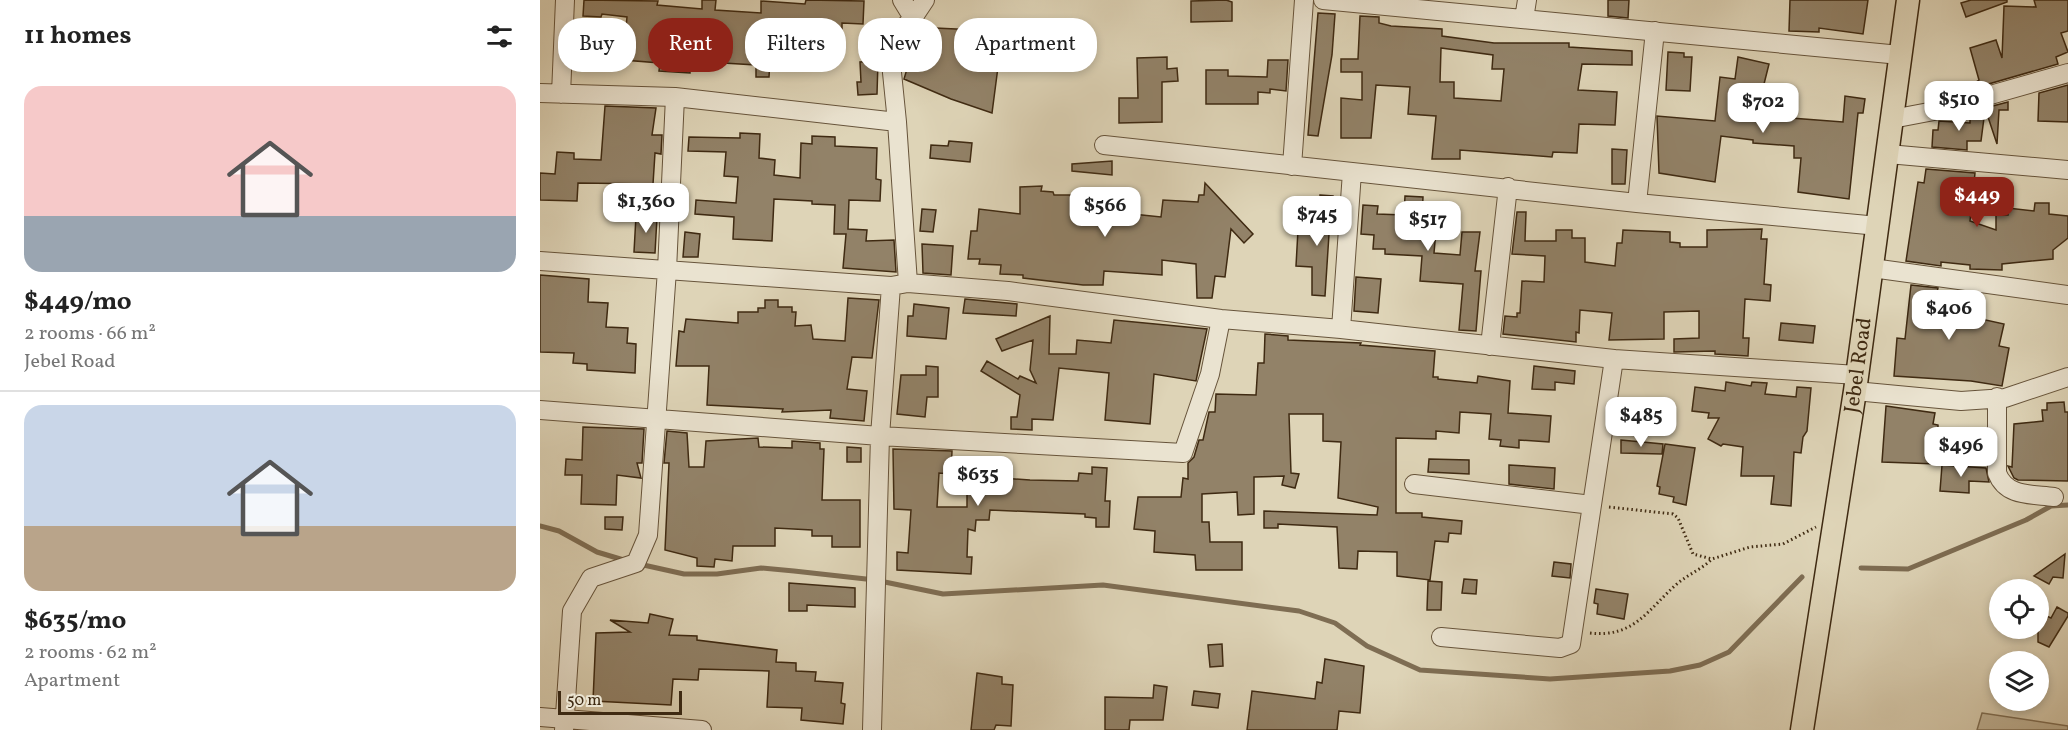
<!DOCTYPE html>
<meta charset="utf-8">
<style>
body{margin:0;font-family:Vollkorn,serif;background:#f2f2f2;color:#222;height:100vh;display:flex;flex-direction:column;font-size:22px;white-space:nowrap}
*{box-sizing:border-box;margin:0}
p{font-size:20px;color:#767676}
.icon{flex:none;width:33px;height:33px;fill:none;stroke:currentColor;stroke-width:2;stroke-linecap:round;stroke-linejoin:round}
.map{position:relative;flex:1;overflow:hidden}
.sheet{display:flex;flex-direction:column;background:#fff;width:540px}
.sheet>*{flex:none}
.banner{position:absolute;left:18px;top:18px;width:570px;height:54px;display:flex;gap:12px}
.buttons{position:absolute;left:1449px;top:579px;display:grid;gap:12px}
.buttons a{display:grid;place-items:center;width:60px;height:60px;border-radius:50%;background:#fff;box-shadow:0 3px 9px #0003;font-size:30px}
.scale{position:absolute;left:18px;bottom:15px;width:124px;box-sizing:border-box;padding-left:6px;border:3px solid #3f2a12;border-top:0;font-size:16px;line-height:21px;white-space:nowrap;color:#3f2a12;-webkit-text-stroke:4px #eae3d0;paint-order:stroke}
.price{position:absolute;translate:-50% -51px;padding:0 14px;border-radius:12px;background:#fff;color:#222;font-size:20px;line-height:39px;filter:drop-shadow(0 2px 3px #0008)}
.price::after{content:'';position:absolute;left:50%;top:36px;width:18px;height:14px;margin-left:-9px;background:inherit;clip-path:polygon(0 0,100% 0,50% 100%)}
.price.current{background:#8f2418;color:#fff}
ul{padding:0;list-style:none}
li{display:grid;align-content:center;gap:12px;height:318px;padding:0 24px}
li+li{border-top:2px solid #e0e0e0}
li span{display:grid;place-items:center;height:186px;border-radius:18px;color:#555}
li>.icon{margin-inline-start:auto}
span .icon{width:108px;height:108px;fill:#fffc;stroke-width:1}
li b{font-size:26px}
h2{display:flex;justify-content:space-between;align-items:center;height:72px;padding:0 24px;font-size:26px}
.pill{padding:0 21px;border-radius:24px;background:#fff;box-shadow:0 3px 9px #0003;font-size:21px;line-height:54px}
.pill.current{background:#8f2418;color:#fff}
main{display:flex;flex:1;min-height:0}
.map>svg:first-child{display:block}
.green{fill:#c3b79b;stroke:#817056;stroke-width:1.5}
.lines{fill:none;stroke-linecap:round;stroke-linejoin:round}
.stream{stroke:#7e6d53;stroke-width:5}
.building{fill:#928268;stroke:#3f2a12;stroke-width:1.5;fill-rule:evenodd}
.minor-casing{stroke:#67543b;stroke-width:20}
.major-casing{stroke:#3f2a12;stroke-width:25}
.path{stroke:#3f2a12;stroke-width:3;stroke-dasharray:1.5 3;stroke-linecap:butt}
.minor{stroke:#eae3d0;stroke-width:18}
.major{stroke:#ded4b7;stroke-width:22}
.labels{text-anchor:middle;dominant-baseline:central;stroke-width:5;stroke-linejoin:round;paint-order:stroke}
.street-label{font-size:21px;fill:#3f2a12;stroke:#eae3d0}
</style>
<main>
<section class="sheet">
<h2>11 homes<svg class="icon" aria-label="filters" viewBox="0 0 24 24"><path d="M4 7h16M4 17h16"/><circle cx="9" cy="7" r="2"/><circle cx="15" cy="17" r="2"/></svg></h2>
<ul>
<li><span style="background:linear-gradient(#f6c9c9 70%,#9aa5b1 0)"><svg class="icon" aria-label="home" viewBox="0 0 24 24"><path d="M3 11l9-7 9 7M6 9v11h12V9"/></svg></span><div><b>$449/mo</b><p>2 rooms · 66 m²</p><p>Jebel Road</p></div></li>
<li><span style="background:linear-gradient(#c9d6e8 65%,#b9a48a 0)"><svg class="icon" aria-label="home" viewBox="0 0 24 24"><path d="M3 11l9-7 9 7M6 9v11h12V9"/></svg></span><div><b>$635/mo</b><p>2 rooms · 62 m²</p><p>Apartment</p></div></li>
</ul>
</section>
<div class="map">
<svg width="1528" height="730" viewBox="0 0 1528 730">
<rect width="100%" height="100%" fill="#ded4b7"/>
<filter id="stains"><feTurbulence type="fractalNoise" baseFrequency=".00333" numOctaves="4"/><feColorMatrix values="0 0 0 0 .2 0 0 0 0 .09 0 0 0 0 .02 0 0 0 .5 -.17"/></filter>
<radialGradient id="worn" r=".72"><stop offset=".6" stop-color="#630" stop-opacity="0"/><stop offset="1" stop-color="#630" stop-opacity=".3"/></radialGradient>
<path class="green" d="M1442,713L1528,726V730H1437Z"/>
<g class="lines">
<path class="stream" d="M0,526L19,531L57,552L87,561
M99,564L144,574H177L221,568L254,571L335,580L403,594L563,585L759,611L795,623L827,646L880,670L1010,679L1130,671L1160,665L1189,652L1262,577
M1321,568L1368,569L1486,520L1511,506L1528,505"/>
</g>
<path class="building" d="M44,0L118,1L117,5L162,9V0H176L175,10L221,13V1L265,4L266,0L324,1L323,24L302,23V29L253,22L252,46L231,45L229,77H216V65L150,61V73L119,71L120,63L83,60L87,17L62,14L61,17L43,16Z
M686,0L692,2V21L651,22V1Z
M1068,0H1089L1088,18L1068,16Z
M1250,0H1328L1323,34L1279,28V32L1249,31Z
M1431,0H1467V2L1426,17L1421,3Z
M1494,0H1528V31L1521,33L1528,52L1516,57L1518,64L1438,87L1436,82L1439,80L1430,48L1456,40L1462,58L1464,6L1496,7Z
M778,13L795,14L792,55L778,136L768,135Z
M820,16L839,17V23L851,26L902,29V36L954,43H1029V47L1092,51V65L1042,64L1038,90L1077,92L1075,125L1039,124L1037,153L1013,152L1012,157L920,150V159H892L896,116L868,114L870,87L836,85L831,138H801V98L822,100V72H801V59H818ZM901,48L953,55L952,69H964L961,101L914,98V82H900Z
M395,28L458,31V67L452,113L411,99L364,79L367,69L366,46H381V34H395Z
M1128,52L1144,53V57H1152L1150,91L1126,90Z
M627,57V69L637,68L638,81L622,82V122L579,123V98H598L597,58Z
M1198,57L1229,64L1224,84L1254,89L1251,118L1303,122L1305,96L1325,99L1323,113H1318L1309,199L1258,192L1261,158H1254V146L1213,143V140L1181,136L1175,182L1119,173L1117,116L1175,121L1180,77L1195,79Z
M728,60H748L746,91L730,89V93L718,92V104H666V70H688V76L727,77Z
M338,61L337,94L318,95L317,82H321L320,62Z
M1528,85V122L1498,121L1499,93Z
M1468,102V110H1459L1457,144L1445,108Z
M65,106L116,108L112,135H122L121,154L115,153L113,184L38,183L37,201L0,200V173L15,174L17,152L34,153V159L61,160Z
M1438,110H1445L1441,141H1427V150L1392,147L1393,130H1398L1399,121L1430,123V112Z
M200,133L220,134L219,158L235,160L234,175L260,178L261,143L272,144V136L295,137V146L337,148L336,179L341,180L340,201L309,200L308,229L327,230L326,241L354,240L356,272L303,268L306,234H294L295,205L272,204V201L234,199L232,241L193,239L194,217L155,214L156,200L196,203L198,177L184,176L186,152L148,151L149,137L200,138Z
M409,141L432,143L430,162L390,158L391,145L408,146Z
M1072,149L1087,150L1085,184H1072Z
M572,161V175L532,171V164Z
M1386,169L1435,173L1430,221L1456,230V215H1468V208L1494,211L1495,203H1509V214L1528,216V238L1513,250V259L1462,264V270L1430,269V265L1401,262V266L1366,261L1378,182L1384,183Z
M665,183L713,234L704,243L691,229L685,277L675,276L672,298H657L656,264L622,260V275L564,271L563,285H543L483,278V275L460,274L461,265L439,264L440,259H428L431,231H437L439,209L480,214V187L502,186L501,191L513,192L514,195H533L585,202L583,213L621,217L623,200L658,202L659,195H664Z
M780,195L793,196L792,212H794V233L789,234L785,296L772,295V267L756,266L758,230L780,231Z
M865,196L883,197L882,218L897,219L894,253L920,255L922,232H940L935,271H941L936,331L919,330L923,284L880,281L882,256L845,254V249H833L834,235L821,234L823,205L838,206L837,214L864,215Z
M382,209L396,210L393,232L380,231Z
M977,212H986L985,241H1016V230H1032V238H1045V262L1075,266L1077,243H1082L1083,230L1130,232V242L1140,243V247H1167V230L1222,229L1221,239H1227L1224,284L1231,285L1230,301L1205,299L1203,338H1209L1208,356L1175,354V351L1134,352V339L1159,338V311L1124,312V339L1069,340L1072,313L1040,310L1039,333L1036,332V342L963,334L965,316L977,317V313H980L982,281L1004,282L1005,256L972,254Z
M96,216L117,217L115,253L94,252Z
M145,232L160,234L158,257H143Z
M382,244L413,246L411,275L383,273Z
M0,275L49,279L48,302L68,303L66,327L88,328L87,343L96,344L95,373L47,370V364L33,363L34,353L0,352Z
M816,277L841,279L838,313L814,311Z
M1371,285L1398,288L1397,292L1408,293L1407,298L1432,300L1431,313L1442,314L1441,319L1464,324L1459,346L1469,348L1462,386L1431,381L1354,376L1357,338L1365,339Z
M308,298L339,300L332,358L312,357L307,389L327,391L324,421L290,418L291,410L242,412L243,409L167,405L169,366H136L139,331L144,332L146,319L198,323V312H218V308H225V300H238V307H252V312H256L255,326L271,325L273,339L305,341Z
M425,299L477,304L476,316L423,313Z
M374,304L409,308L406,339L367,336L368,316H373Z
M510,316L509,354H536L537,340L571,343L574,320L667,329L656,381L614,374L610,424L565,420L569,373L519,368L513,420L492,419V430L471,429V417H477L480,395L441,371L447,361L478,379L480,376L496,383L490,370L493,340L462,351L456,339Z
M1241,323L1275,326L1273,343L1239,340Z
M725,334L748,336V340L821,343L820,345L895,351L893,377H898V379L937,383L938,376L970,381L968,413L1011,416L1009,442L979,440V448L960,446L961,440L949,439L951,414L920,412L919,433L896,431V439L856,438V513H882V517L922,521L921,534L909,533L908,542L895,541L890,580L857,576V552L818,551L817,569L799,568L797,527L738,524V528H724V511L837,515L838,507L798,498L801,442L783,441V414H749L751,473L759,474L755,488L742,485L744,476L714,477V514L698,515L697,492L662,494V522H669L670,542H702V570H656L655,555L614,552L615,531L594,529L598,497H641L643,478L648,479V463L654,457L659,440H663L669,412H675L676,394L716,395L718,363H724Z
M386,366L398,367V397H387L385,417L357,414L361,375H386Z
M994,366L1035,371L1034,384L1015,382V390L992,389Z
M1186,382L1211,386L1212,382L1227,383L1225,394L1256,397L1257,387L1271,388L1267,431L1263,437L1261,453L1254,452L1251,506L1231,504L1234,476H1201L1203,447L1183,444L1181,446L1168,439L1179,418H1168L1169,413L1152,411L1155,387L1185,391Z
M1524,402L1525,412H1528V481L1478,480L1474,478L1468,466L1472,467L1474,424L1503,421L1502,410H1507V403Z
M1346,406L1395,413L1393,424L1398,425L1397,464L1342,462Z
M43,427L104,429L102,463H97L101,478L77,475L76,505L41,504L42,475H25L26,459L42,460Z
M127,431L147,433L149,467H164L166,441L218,438L219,447L252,448V441L280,443V449H284L282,500H320V547H292V536H272V530L235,528V546H193L192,561L175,559L174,567L157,566V558L125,550L129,463H124Z
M1081,440L1123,444L1122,454L1081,453Z
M1125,444L1155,448L1146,505L1133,502L1134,497L1119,494L1120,487L1117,486Z
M307,447L321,448V462H307Z
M353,449L412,451L411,474L399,473L397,507H427V493H444L447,465L463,466L462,478L490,480L538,481L539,473L552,474V467L567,468L565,501H570L569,527H556V518L545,517V514L450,510L449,520H436L435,531L428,529L427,557H432L431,574L357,570V552L368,553L371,510L354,509Z
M889,459L929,460V474L888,472Z
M969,465L1015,468L1014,489L969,484Z
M1402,465L1446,468L1449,482L1429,481V493L1400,491Z
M65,517H83L82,530L65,529Z
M1525,554L1523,578L1513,577L1509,584L1494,576Z
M1014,562L1031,564L1030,578L1012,576Z
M924,579L937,580L936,594L922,593Z
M888,581L902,582L901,610H887Z
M249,583L315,588V607L267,605V611H249Z
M1056,589L1088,594L1084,619L1057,614L1058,604L1054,603Z
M1517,607L1528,613V616L1509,647L1498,642V626L1504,615L1511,618Z
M110,614L133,619L129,635L157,636V640L237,650L236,662L256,663V671L276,672L275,681L303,683L301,703L305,704L303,724L261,720L262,708L227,707L229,671L159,669L158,680L133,679L131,705L53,701L56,633L90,632L70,620L108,623Z
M682,644L683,666L670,667L668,645Z
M785,659L824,666L820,713L799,711L797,730H707L712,691L775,699L777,682L782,683Z
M437,673L462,677V684L473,685L471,726L456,725L454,730H431Z
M614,685L627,687L623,720H590L589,730H565V697L613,698Z
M654,691L680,694L678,708L652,705Z"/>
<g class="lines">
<defs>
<path id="minor" d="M362,0L373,18
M783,0L1360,55
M984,19L987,0
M0,93L135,97L357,122
M21,94L25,0
M1352,119L1394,111L1528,73
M564,145L1097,203L1338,226
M1348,154L1528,170
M752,166L764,0
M1097,203L1115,31
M0,261L351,286L368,283L468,291L681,319L801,329L1074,359L1317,375
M1332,268L1528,295
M368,283L357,122L349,43L373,18L385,0
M801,329L812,172
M950,346L968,187
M1315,391L1421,401L1465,398L1528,377
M1457,397V473C1466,497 1491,494 1514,497
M0,410L340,436L643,453L670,374L681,319
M874,484L1052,505
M901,637L1020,648L1031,644L1074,359
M0,717L162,730
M24,730L32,611L51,578L96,563L108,535L127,270L135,97
M332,730L340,436L351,286"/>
<g id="major">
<path id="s1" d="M1262,730L1315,391L1368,0"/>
</g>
</defs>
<use href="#minor" class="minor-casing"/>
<use href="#major" class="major-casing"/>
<path class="path" d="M1069,507L1133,514L1138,518L1153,554L1172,559L1210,547L1243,544L1276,527
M1050,633C1095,638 1108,609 1138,583C1149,574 1162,569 1172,559"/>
<use href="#minor" class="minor"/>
<use href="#major" class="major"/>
</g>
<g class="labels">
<g class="street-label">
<text stroke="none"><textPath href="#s1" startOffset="369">Jebel Road</textPath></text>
</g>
</g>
<rect width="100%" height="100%" filter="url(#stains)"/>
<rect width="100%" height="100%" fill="url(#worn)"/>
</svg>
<div class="buttons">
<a><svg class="icon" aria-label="locate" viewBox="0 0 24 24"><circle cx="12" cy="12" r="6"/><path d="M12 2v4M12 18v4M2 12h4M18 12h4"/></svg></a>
<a><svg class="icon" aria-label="layers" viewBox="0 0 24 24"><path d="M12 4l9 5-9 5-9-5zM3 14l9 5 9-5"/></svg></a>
</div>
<div class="scale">50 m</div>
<b class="price" style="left:1419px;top:132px">$510</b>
<b class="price" style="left:1223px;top:134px">$702</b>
<b class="price current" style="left:1437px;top:228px">$449</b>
<b class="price" style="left:106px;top:234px">$1,360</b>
<b class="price" style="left:565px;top:238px">$566</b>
<b class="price" style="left:777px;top:247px">$745</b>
<b class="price" style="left:888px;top:252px">$517</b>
<b class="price" style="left:1409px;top:341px">$406</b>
<b class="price" style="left:1101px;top:448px">$485</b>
<b class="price" style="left:1421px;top:478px">$496</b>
<b class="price" style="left:438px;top:507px">$635</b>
<div class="banner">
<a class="pill">Buy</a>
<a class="pill current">Rent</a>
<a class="pill">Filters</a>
<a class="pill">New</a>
<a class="pill">Apartment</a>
</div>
</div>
</main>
